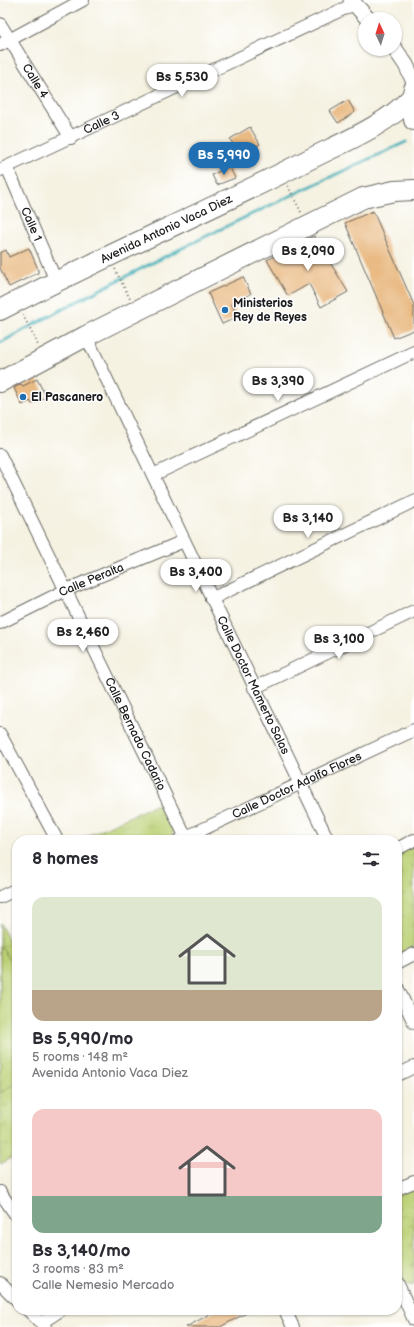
<!DOCTYPE html>
<meta charset="utf-8">
<style>
body{margin:0;font-family:"Balsamiq Sans",sans-serif;background:#f2f2f3;color:#2b2b33;height:100vh;display:flex;flex-direction:column;font-size:15px;white-space:nowrap}
*{box-sizing:border-box;margin:0}
p{font-size:13px;color:#7c7c81}
.icon{flex:none;width:22px;height:22px;fill:none;stroke:currentColor;stroke-width:2;stroke-linecap:round;stroke-linejoin:round}
.map{position:relative;flex:1;overflow:hidden}
.panel{position:absolute;left:12px;top:835px;width:390px;height:480px;display:flex;flex-direction:column;background:#fff;border-radius:16px;box-shadow:0 1px 3px #0004}
.panel>*{flex:none}
.needle{width:26px;rotate:356deg}
.buttons{position:absolute;left:358px;top:12px;display:grid;gap:8px}
.buttons a{display:grid;place-items:center;width:44px;height:44px;border-radius:50%;background:#fff;box-shadow:0 1px 3px #0004;font-size:20px}
.price{position:absolute;translate:-50% -34px;padding:0 9px;border-radius:14px;background:#fff;color:#222;font-size:13px;line-height:26px;filter:drop-shadow(0 1px 2px #0008)}
.price::after{content:'';position:absolute;left:50%;top:24px;width:12px;height:9px;margin-left:-6px;background:inherit;clip-path:polygon(0 0,100% 0,50% 100%)}
.price.selected{background:#1f6fb2;color:#fff}
ul{padding:0;list-style:none}
li{display:grid;align-content:center;gap:8px;height:212px;padding:0 20px}
li span{display:grid;place-items:center;height:124px;border-radius:12px;color:#555}
li>.icon{margin-inline-start:auto}
span .icon{width:72px;height:72px;fill:#fffc;stroke-width:1}
li b{font-size:17px}
h2{display:flex;justify-content:space-between;align-items:center;height:48px;padding:0 20px;font-size:17px}
.map>svg:first-child{display:block}
.grass{fill:url(#grass-tufts);stroke:#6c7648}
.pitch{fill:#bbd074;stroke:#6c7648}
.lines{fill:none;stroke-linecap:round;stroke-linejoin:round}
.stream{stroke:#40b0ba;stroke-width:3}
.building{fill:#e9ba83}
.minor-casing{stroke:#686761;stroke-width:14}
.tertiary-casing{stroke:#686761;stroke-width:17}
.trunk-casing{stroke:#686761;stroke-width:22}
.path{stroke:#686761;stroke-width:2;stroke-dasharray:1 3;stroke-linecap:butt}
.minor{stroke:#fff;stroke-width:12}
.tertiary{stroke:#fff;stroke-width:15}
.trunk{stroke:#fff;stroke-width:20}
.poi-dot{fill:#1f6fb2;stroke:#fff;stroke-width:1.5}
.labels{text-anchor:middle;dominant-baseline:central;stroke-width:3;stroke-linejoin:round;paint-order:stroke}
.street-label{font-size:12px;fill:#1c1c1c;stroke:#fff}
.poi-label{font-size:12px;font-weight:bold;fill:#1c1c1c;stroke:#fff;text-anchor:start}
</style>
<div class="map">
<svg width="414" height="1327" viewBox="0 0 414 1327">
<defs>
<pattern id="grass-tufts" width="24" height="20" patternUnits="userSpaceOnUse"><rect width="24" height="20" fill="#bbd074"/><path d="M3 7l-1-3M5 7V3M7 7l1-3M15 17l-1-3M17 17v-4M19 17l1-3" fill="none" stroke="#a0b264"/></pattern>
</defs>
<rect width="100%" height="100%" fill="#fff"/>
<filter id="ink" filterUnits="userSpaceOnUse"><feTurbulence type="fractalNoise" baseFrequency=".025" numOctaves="2"/><feDisplacementMap in="SourceGraphic" scale="8" xChannelSelector="R" yChannelSelector="G"/><feConvolveMatrix kernelMatrix="1 2 1 2 8 2 1 2 1" color-interpolation-filters="sRGB"/></filter>
<filter id="wash" filterUnits="userSpaceOnUse"><feTurbulence type="fractalNoise" baseFrequency=".012" numOctaves="4" result="noise"/><feDisplacementMap in="SourceGraphic" scale="16" xChannelSelector="R" yChannelSelector="G"/><feGaussianBlur stdDeviation="0.9" result="paint"/><feColorMatrix in="noise" values="0 0 0 0 0 0 0 0 0 0 0 0 0 0 0 0 0 1.4 0 .05"/><feComposite in="paint" operator="in"/></filter>
<g filter="url(#wash)">
<rect width="100%" height="100%" fill="#f5f2e2"/>
<path class="grass" d="M162,802C167,813 183,832 166,840H78Z
M414,846V948L397,955V855Z
M0,923L17,958V1155L0,1164Z
M414,1187V1285H409L404,1282L397,1267V1195Z"/>
<path class="pitch" d="M0,945L17,971V1082L0,1093Z"/>
<g class="lines">
<path class="stream" d="M0,343C132,270 269,205 406,142"/>
</g>
<g id="blocks">
<path class="building" d="M348,100L355,112L338,123L330,111Z
M250,127L260,144L240,156L230,139Z
M229,166L235,178L217,185L212,175Z
M373,211L414,305V330L394,338L345,223Z
M314,236L348,292L321,307L309,284L288,296L267,260Z
M29,248L38,269V273L9,287L0,268V253L6,250L9,257Z
M243,277L251,294L231,303L238,317L222,324L208,293Z
M37,379L46,397L32,404L30,401L22,405L14,388L21,384L23,386Z
M218,1310H252L220,1327H186Z"/>
</g>
</g>
<g filter="url(#ink)">
<use href="#blocks" fill-opacity="0" stroke="#686761" stroke-width="1"/>
<g class="lines">
<defs>
<g id="minor">
<path id="s1" d="M0,24L71,138"/>
<path d="M0,45L83,0"/>
<path id="s2" d="M7,167L56,281"/>
<path id="s3" d="M0,170L354,4"/>
<path id="s4" d="M86,336L328,840"/>
<path id="s5" d="M0,455L187,840"/>
<path d="M153,475L414,352"/>
<path d="M211,599L414,501"/>
<path id="s6" d="M0,623L66,590L184,541"/>
<path d="M254,688L414,611"/>
<path d="M0,734L57,840"/>
<path id="s7" d="M180,840L414,730"/>
<path d="M397,849L414,840"/>
<path d="M0,897L17,889"/>
<path d="M397,963L414,954"/>
<path d="M397,987L414,1023"/>
<path d="M397,1075L414,1067"/>
<path d="M397,1189L414,1182"/>
<path d="M0,1192L17,1217"/>
<path d="M397,1282L414,1320"/>
<path d="M0,1283L17,1300"/>
<path d="M28,1310L45,1327"/>
<path d="M285,1310L293,1327"/>
<path d="M41,1323L61,1310"/>
</g>
<path id="tertiary" d="M351,0L368,19
M395,49L406,65L414,82"/>
<g id="trunk">
<path d="M414,89L412,97L414,120"/>
<path id="s8" d="M0,310C100,258 204,213 304,162C341,143 384,127 412,97"/>
<path d="M0,382L86,336L363,198L394,191L414,190"/>
</g>
</defs>
<use href="#minor" class="minor-casing"/>
<use href="#tertiary" class="tertiary-casing"/>
<use href="#trunk" class="trunk-casing"/>
<path class="path" d="M288,186L301,212
M115,269L130,299
M23,315L38,345"/>
<use href="#minor" class="minor"/>
<use href="#tertiary" class="tertiary"/>
<use href="#trunk" class="trunk"/>
</g>
</g>
<g class="poi-dot">
<circle cx="225" cy="310" r="4"/>
<circle cx="23" cy="397" r="4"/>
</g>
<g class="labels">
<g class="street-label">
<text stroke="none"><textPath href="#s1" startOffset="67">Calle 4</textPath></text>
<text stroke="none"><textPath href="#s3" startOffset="112">Calle 3</textPath></text>
<text stroke="none"><textPath href="#s2" startOffset="62">Calle 1</textPath></text>
<text stroke="none"><textPath href="#s8" startOffset="185">Avenida Antonio Vaca Diez</textPath></text>
<text stroke="none"><textPath href="#s6" startOffset="101">Calle Peralta</textPath></text>
<text stroke="none"><textPath href="#s4" startOffset="387">Calle Doctor Mamerto Salas</textPath></text>
<text stroke="none"><textPath href="#s5" startOffset="310">Calle Bernado Cadario</textPath></text>
<text stroke="none"><textPath href="#s7" startOffset="129">Calle Doctor Adolfo Flores</textPath></text>
</g>
<g class="poi-label">
<text x="233" y="303">Ministerios<tspan x="233" dy="14">Rey de Reyes</tspan></text>
<text x="31" y="397">El Pascanero</text>
</g>
</g>
</svg>
<div class="buttons">
<a><svg class="needle" viewBox="-14 -14 28 28"><path d="M0-13l5 13h-10z" fill="#e53935"/><path d="M0 13l5-13h-10z" fill="#7c7c81"/></svg></a>
</div>
<b class="price" style="left:182px;top:98px">Bs 5,530</b>
<b class="price selected" style="left:224px;top:176px">Bs 5,990</b>
<b class="price" style="left:308px;top:272px">Bs 2,090</b>
<b class="price" style="left:278px;top:402px">Bs 3,390</b>
<b class="price" style="left:308px;top:539px">Bs 3,140</b>
<b class="price" style="left:196px;top:593px">Bs 3,400</b>
<b class="price" style="left:83px;top:653px">Bs 2,460</b>
<b class="price" style="left:339px;top:660px">Bs 3,100</b>
<section class="panel">
<h2>8 homes<svg class="icon" aria-label="filters" viewBox="0 0 24 24"><path d="M4 7h16M4 17h16"/><circle cx="9" cy="7" r="2"/><circle cx="15" cy="17" r="2"/></svg></h2>
<ul>
<li><span style="background:linear-gradient(#dfe7d0 75%,#b9a48a 0)"><svg class="icon" aria-label="home" viewBox="0 0 24 24"><path d="M3 11l9-7 9 7M6 9v11h12V9"/></svg></span><div><b>Bs 5,990/mo</b><p>5 rooms · 148 m²</p><p>Avenida Antonio Vaca Diez</p></div></li>
<li><span style="background:linear-gradient(#f6c9c9 70%,#7fa58c 0)"><svg class="icon" aria-label="home" viewBox="0 0 24 24"><path d="M3 11l9-7 9 7M6 9v11h12V9"/></svg></span><div><b>Bs 3,140/mo</b><p>3 rooms · 83 m²</p><p>Calle Nemesio Mercado</p></div></li>
</ul>
</section>
</div>
